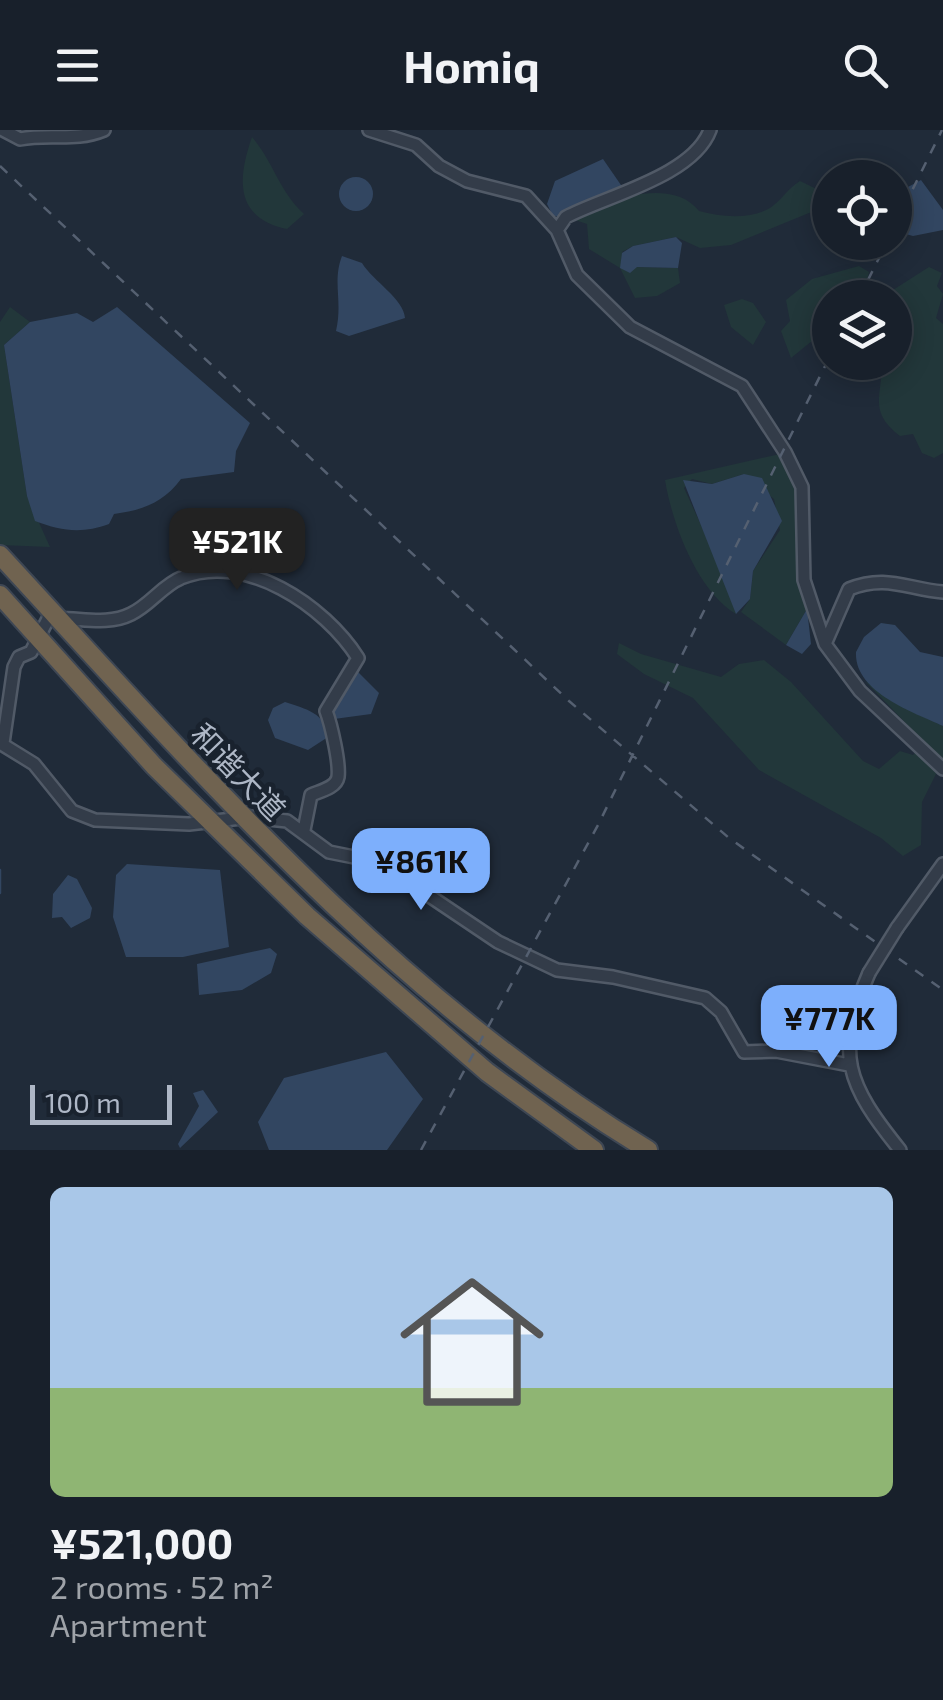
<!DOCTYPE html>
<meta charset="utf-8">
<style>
body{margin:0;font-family:"Exo 2","Noto Sans SC",sans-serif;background:#212833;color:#f1f3f6;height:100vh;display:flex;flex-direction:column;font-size:38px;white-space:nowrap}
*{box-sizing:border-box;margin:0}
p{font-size:32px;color:#9fa3a9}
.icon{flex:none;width:55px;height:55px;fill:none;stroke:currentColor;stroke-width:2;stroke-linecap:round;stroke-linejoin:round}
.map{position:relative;height:1020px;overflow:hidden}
.details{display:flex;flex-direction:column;background:#18202b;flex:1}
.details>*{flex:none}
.controls{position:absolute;left:812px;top:30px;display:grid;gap:20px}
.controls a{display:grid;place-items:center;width:100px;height:100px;border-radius:50%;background:#18202b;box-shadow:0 5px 25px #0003,0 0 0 2px #363e47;font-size:50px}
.scale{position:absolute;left:30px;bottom:25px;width:142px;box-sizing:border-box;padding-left:10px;border:5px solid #aeb7c6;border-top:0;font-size:28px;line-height:35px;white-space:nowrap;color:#aeb7c6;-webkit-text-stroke:8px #19222e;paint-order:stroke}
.price{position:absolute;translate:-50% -85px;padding:0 22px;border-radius:20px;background:#7daffc;color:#111;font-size:32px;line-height:65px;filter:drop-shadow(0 2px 5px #0008)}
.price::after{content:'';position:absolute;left:50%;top:60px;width:30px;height:22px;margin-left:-15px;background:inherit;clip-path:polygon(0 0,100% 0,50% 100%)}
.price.current{background:#222;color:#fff}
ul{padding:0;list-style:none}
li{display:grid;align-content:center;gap:20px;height:530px;padding:0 50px}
li span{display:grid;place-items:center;height:310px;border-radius:15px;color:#555}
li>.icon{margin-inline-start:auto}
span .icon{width:180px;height:180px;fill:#fffc;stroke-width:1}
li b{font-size:42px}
header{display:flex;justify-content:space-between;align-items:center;height:130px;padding:0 50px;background:#18202b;font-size:45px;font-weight:700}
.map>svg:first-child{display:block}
.green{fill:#22373a}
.water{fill:#324661}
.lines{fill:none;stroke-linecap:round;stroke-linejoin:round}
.stream{stroke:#324661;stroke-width:2.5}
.minor-casing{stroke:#515a67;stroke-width:16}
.highway-casing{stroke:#3e4754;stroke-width:22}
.minor{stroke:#333c49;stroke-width:11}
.highway{stroke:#706350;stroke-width:18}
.rail{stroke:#556071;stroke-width:2.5;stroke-dasharray:10 10;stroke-linecap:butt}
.minor-bridge-casing{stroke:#515a67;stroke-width:16;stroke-linecap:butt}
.minor-bridge{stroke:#333c49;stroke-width:11}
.labels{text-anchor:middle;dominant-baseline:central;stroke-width:9;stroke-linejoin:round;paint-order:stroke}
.street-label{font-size:30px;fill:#aeb7c6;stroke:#19222e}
</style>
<header><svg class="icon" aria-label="menu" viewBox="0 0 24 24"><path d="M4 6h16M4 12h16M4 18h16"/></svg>Homiq<svg class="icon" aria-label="search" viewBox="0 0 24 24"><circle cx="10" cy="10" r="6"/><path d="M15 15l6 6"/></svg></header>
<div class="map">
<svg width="943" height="1020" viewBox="0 0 943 1020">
<rect width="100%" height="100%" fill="#202b39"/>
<path class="green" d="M252,7C274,33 279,61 304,84L287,99C235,88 237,50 252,7Z
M800,51L829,65L826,76L731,115L700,118L676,107L633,116L622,122L637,137L678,138L680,153L657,166L635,168L620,138L589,119L587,94L566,87C599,73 671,44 699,81C721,87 749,90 770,78C781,71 788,58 800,51Z
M859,136L869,142L863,167L830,168V212L812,211L791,228L781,201L790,191L786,170L812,149Z
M929,137L942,143L937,156L943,164L936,188L943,194V323L934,328L922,323L913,304L900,306C868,281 882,267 882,233L895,232V168L882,167Z
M742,169L753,173L766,192L753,215L731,197L724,175Z
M10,177L30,192L4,215L27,366L50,417L0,415V192Z
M780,324L797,358L796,409L807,479L786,515L741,482L750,469L753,441L780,400L774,369L744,344L712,354L692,349L684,358L727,452L736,484C697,461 672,393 665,350Z
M619,513L641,524L721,547L739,534L764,530L791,552L863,631L879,639L900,621L913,625L925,613L865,551L905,578L943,596V630L922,672L921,715L903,726L881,708L759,640L693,568L644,544L617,524Z"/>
<path class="water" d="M603,29L623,58L566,87L553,86L547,74L555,51Z
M339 64a17 17 0 1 1 34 0a17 17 0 1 1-34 0Z
M921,50L943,80V100L913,106L895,101V64Z
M676,107L682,113L678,138L637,137L630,143L620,138L622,123L633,116Z
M342,126L362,133C373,151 404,169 405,188L349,206L336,201C343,171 332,152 342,126Z
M117,177L250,293L236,321L234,342L181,349C163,373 143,380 114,384L109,394C82,404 61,401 35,391L27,366L4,215L30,192L77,183L93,192Z
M744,344L762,348L782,391L753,441L750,469L736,484L683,350L712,354Z
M807,479L811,514L802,524L786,515Z
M881,493L895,495L920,522L943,527V596C913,582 854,562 856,522L864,507Z
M356,540L379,563L371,584L334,589L331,580Z
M285,572C306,579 326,583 328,607L308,620L275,608L268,590L273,578Z
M127,734L220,740L229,817L183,827H126L113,787L116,745Z
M68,745L77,749L92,778L90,788L71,798L62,787L52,788L53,764Z
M270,818L277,824L271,843L242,860L199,865L197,834Z
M386,922L423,969L387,1020H269L258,992L284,948Z
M203,960L218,982L180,1018L178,1014L199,976L193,963Z"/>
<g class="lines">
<path class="stream" d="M0,740V763"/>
<defs>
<path id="minor" d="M3,0L20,9C50,3 75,12 104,0
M369,0L416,15L439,36L467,51L526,66L557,100
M710,0C693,46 606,66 566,87L557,100L577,145L630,197L742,256L785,322L802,357L804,450L825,514L860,561L943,639
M825,514L849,459C886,444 907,459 943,462
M0,613L34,634L72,681L95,690L189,694L250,687L287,691L329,722L379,732L498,812L557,840L613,847L705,868L721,882L744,922L776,921L849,935
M3,613L14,537L19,527L31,522L48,489C76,486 105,497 131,484C150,475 163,455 181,448C245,421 325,476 358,528L326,581C331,594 340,633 338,647C336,658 320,661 311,665L304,700
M897,798L943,734
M869,843C834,925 847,954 900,1020"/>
<path id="highway" d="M0,425C198,640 395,868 648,1020
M0,465L154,636L307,786L487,942L594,1020"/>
</defs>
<use href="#minor" class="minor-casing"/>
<use href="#highway" class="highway-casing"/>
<use href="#minor" class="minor"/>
<use href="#highway" class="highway"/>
<path class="rail" d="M0,36L569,571L729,708L943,860
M895,95L942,0
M859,168L887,112
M421,1020L598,695L830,226"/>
<defs>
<path id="minor-bridge" d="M869,843L897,798"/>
</defs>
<use href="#minor-bridge" class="minor-bridge-casing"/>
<use href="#minor-bridge" class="minor-bridge"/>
</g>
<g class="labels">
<g class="street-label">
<text transform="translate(239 641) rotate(46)">和谐大道</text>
</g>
</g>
</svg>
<div class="controls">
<a><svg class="icon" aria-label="locate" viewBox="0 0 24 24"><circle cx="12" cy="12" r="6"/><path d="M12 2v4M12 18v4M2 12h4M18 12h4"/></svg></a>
<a><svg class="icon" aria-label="layers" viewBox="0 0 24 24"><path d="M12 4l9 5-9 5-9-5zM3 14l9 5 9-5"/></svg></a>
</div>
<div class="scale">100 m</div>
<b class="price current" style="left:237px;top:463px">¥521K</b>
<b class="price" style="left:421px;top:783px">¥861K</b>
<b class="price" style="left:829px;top:940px">¥777K</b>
</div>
<section class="details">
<ul>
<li><span style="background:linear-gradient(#a9c7e8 65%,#8fb573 0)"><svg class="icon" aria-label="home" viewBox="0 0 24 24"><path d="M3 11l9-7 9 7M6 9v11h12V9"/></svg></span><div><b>¥521,000</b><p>2 rooms · 52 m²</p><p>Apartment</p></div></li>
</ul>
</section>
